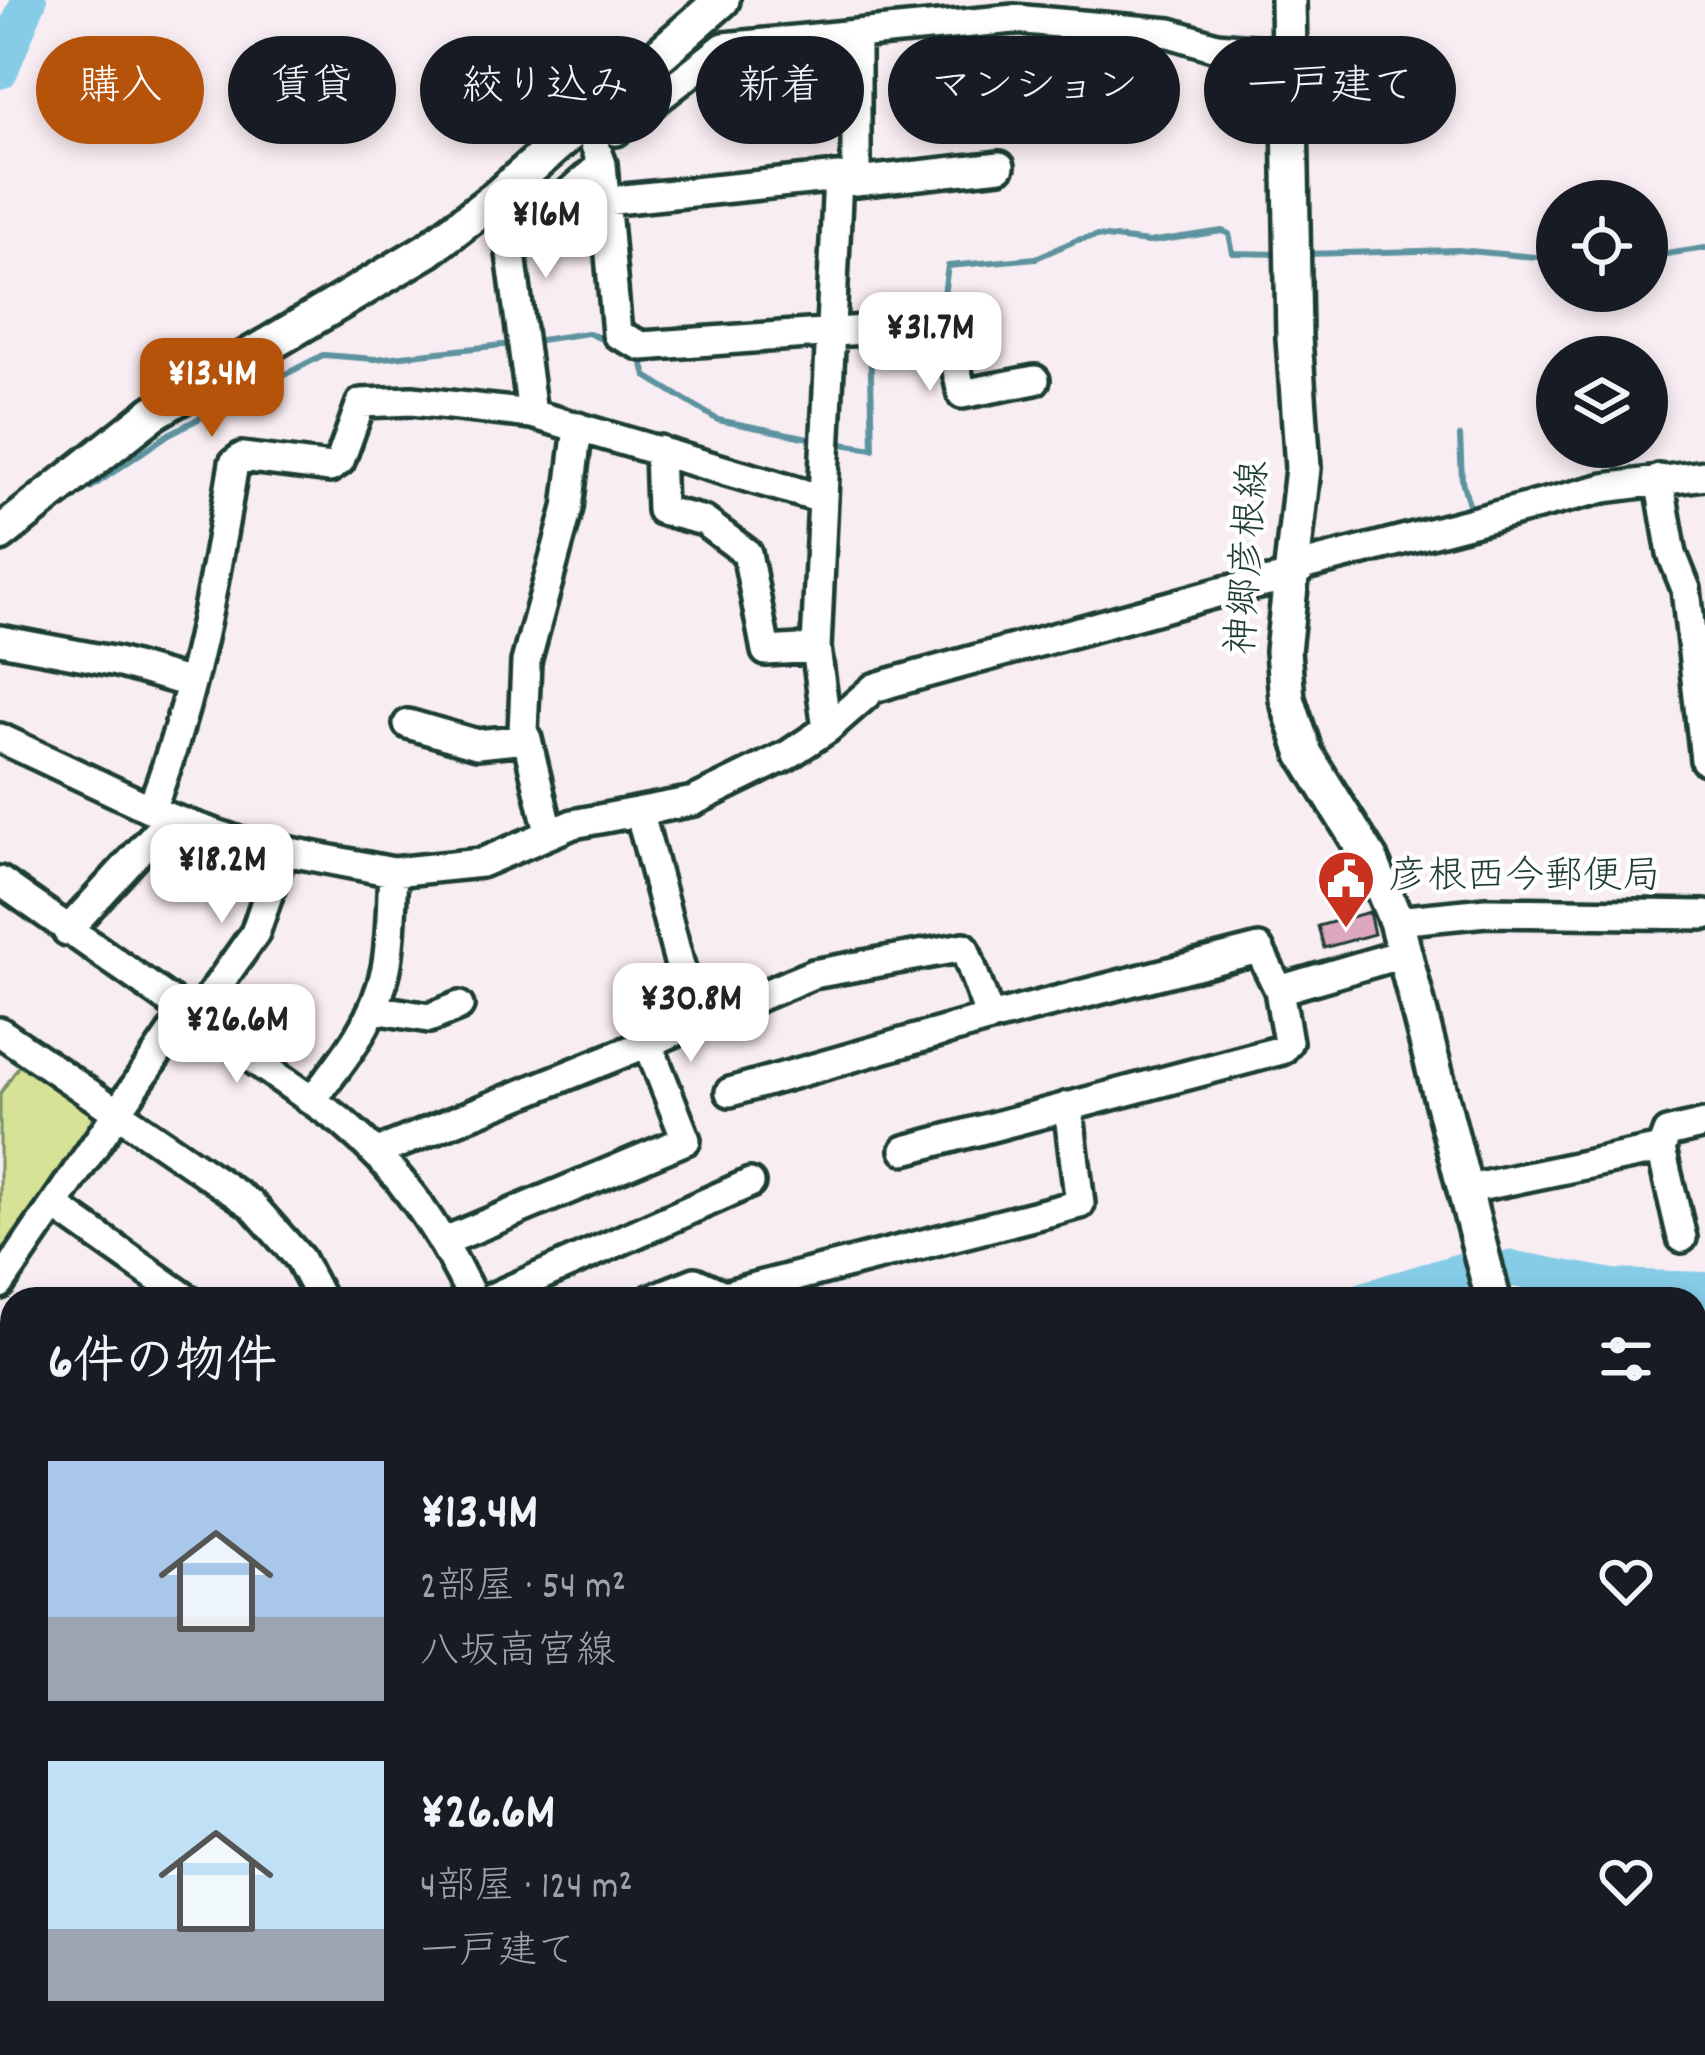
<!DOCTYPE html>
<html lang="ja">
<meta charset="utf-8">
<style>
body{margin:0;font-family:Dekko,"Klee One",sans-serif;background:#242831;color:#f1f3f6;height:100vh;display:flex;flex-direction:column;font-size:45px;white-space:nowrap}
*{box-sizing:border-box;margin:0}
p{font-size:39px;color:#9ea1a6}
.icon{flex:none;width:66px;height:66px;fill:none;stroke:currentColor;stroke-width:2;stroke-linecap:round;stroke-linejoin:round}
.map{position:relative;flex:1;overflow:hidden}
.panel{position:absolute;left:0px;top:1287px;width:1707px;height:768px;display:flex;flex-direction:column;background:#171b24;border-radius:36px 36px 0 0;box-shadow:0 6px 18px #0003}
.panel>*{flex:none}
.guide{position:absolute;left:36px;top:36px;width:1635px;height:108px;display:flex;gap:24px}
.controls{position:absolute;left:1536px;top:180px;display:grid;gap:24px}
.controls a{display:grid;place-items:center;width:132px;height:132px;border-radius:50%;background:#171b24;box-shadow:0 6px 18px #0003;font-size:60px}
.price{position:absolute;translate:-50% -102px;padding:0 27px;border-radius:24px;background:#fff;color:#222;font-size:39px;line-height:78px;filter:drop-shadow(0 3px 6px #0008)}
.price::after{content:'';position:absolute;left:50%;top:72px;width:36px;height:27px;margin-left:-18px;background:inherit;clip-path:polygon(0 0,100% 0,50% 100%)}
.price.active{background:#b45309;color:#fff}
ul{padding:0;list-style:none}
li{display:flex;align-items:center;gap:36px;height:300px;padding:0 48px}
li span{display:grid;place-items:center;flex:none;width:336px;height:240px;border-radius:0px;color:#555}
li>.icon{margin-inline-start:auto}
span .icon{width:144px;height:144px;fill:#fffc;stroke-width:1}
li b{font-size:51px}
h2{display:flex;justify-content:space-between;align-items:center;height:144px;padding:0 48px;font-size:51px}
.tag{padding:0 42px;border-radius:54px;background:#171b24;box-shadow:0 6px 18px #0003;font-size:42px;line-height:108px}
.tag.active{background:#b45309;color:#fff}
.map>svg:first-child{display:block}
.green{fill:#d6e396;stroke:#7a9065;stroke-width:3}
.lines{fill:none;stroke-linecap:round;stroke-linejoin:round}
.stream{stroke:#5d939f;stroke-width:6}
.river{stroke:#86cce7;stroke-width:36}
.building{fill:#dda7bd;stroke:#1f3d34;stroke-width:3}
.minor-casing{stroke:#1f3d34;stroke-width:36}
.major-casing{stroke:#1f3d34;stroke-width:42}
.minor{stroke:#fff;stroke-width:27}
.major{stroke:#fff;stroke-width:33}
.labels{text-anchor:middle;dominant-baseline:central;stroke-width:9;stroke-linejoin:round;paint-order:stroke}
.street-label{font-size:39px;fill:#1f3d34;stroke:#fff}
.poi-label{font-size:39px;fill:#1f3d34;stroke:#fff;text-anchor:start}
</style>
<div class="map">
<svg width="1705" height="2055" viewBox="0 0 1705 2055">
<rect width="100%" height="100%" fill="#f8edf2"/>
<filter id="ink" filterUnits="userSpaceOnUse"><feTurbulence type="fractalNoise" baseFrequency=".00833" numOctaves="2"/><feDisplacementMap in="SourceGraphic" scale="24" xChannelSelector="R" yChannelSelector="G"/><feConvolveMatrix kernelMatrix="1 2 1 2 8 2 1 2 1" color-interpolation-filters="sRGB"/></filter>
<g filter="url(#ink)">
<path class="green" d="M24,1058L92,1106V1126L0,1252V1094Z
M87,2043H431L428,2055H106L89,2049Z"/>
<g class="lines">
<path class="stream" d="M1305,254L1458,250L1557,259
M1647,257L1705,248
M941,316L948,266L1036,258L1077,240L1097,236L1149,242L1222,231L1229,234L1233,253L1280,254
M533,341L588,333L613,344
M641,357L646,376L718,420L819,440
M1460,436L1462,481L1472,514
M836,443L873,449L870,339
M90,488L169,434L323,355L375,359L512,344"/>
<path class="river" d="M0,71L29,0
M1509,1268L1612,1287L1705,1290
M1366,1299L1464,1270
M0,1723L12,1715"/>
</g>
<path class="building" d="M1369,912L1374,934L1324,948L1318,926Z"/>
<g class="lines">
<defs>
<path id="minor" d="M586,121L602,164L617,334L642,346L947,324L962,394L1035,380
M616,131L724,47L856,34
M856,182L1000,166
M605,201L838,177L856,182V34L1014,19L1170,33L1216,47L1288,53
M532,414L510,246L602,164
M659,450L661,510L704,521L747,553L766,651L816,648
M1659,479L1672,554L1686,589L1705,760
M0,640L117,662L190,683
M408,724L477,744L527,739L549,832
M827,729L816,648L838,177
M0,738L170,818L239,842L393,872L481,863L573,824L694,801L788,755L827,729L874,688L890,683L1224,591L1289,578L1306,565L1604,488L1705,475
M527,739L523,731L526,662L568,508L578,427
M151,809C195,698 215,580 234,463L242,457L330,468L340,461L361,403L412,401L532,414L822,499
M640,814L695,1023
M0,881L341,1121C401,1171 439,1229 473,1299
M1396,921L1486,912L1705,915
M67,931L170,818
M374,1009L429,1018L459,1006
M195,1018L255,933L283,851
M0,1032L252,1205L300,1259L321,1299
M648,1043L813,974L964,947L990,1018
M730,1092L990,1018L1259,949L1279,990L1402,954
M312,1100C344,1059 376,1020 386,968C392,937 391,903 393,872
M1661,1149L1682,1238
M905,1150L1282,1050L1288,1042L1279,990
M378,1152L648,1043L686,1140L445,1241
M1464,1190L1661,1149L1667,1133L1705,1124
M54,1205L187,1299
M0,1284L186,1012
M489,1299L750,1183
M652,1299L695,1282L724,1295L1080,1204L1068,1106
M1695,1408L1705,1405
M0,1485L12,1484
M1695,1533L1705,1530
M0,1591L12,1589
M0,1646V1655
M1695,1697L1705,1696
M1695,1800L1705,1781
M1695,1851L1700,1870L1695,1872
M1095,2043V2055
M1604,2043L1606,2055
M578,2055L597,2043
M1316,2055L1319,2043"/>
<path id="major" d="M1288,0L1294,338L1303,468L1283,651L1287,699L1305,754L1370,859L1396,921L1493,1299
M0,534L153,413L428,250L497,197L722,0
M1694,2043L1697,2055"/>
</defs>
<use href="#minor" class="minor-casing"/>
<use href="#major" class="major-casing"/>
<use href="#minor" class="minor"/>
<use href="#major" class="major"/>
</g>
</g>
<defs>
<symbol id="civic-pin" viewBox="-11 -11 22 30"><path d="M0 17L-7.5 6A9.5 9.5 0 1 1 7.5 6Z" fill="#c8321e" stroke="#fff"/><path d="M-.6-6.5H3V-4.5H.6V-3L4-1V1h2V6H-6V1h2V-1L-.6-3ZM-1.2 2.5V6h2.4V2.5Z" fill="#fff"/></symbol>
</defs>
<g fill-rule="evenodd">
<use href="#civic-pin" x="1313" y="846" width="66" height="90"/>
</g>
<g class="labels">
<g class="street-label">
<text transform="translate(1251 558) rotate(-86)">神郷彦根線</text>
</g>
<g class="poi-label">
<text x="1388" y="879">彦根西今郵便局</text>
</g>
</g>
</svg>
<div class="controls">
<a><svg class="icon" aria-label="locate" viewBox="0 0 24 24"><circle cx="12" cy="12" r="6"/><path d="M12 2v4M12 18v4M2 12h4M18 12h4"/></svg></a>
<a><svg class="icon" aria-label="layers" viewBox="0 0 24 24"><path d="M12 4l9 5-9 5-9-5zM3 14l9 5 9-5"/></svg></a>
</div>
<b class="price" style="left:546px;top:281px">¥16M</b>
<b class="price" style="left:930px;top:394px">¥31.7M</b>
<b class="price active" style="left:212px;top:440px">¥13.4M</b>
<b class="price" style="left:222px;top:926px">¥18.2M</b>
<b class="price" style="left:691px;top:1065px">¥30.8M</b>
<b class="price" style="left:237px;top:1086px">¥26.6M</b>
<div class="guide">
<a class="tag active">購入</a>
<a class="tag">賃貸</a>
<a class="tag">絞り込み</a>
<a class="tag">新着</a>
<a class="tag">マンション</a>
<a class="tag">一戸建て</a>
</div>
<section class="panel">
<h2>6件の物件<svg class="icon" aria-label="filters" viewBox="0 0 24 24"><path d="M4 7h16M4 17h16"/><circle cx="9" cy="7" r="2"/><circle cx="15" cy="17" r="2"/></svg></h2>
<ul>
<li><span style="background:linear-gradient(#a9c7e8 65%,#9aa5b1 0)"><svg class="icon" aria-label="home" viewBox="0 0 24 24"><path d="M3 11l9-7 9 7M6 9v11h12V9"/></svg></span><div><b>¥13.4M</b><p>2部屋 · 54 m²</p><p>八坂高宮線</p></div><svg class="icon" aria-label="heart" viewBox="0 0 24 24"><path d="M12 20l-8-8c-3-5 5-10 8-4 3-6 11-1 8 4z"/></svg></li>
<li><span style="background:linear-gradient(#bfe0f5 70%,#9aa5b1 0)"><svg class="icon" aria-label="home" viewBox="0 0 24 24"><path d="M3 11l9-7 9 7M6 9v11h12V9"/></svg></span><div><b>¥26.6M</b><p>4部屋 · 124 m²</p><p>一戸建て</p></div><svg class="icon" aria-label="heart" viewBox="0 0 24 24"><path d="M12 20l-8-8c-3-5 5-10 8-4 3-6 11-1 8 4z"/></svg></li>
</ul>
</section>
</div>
